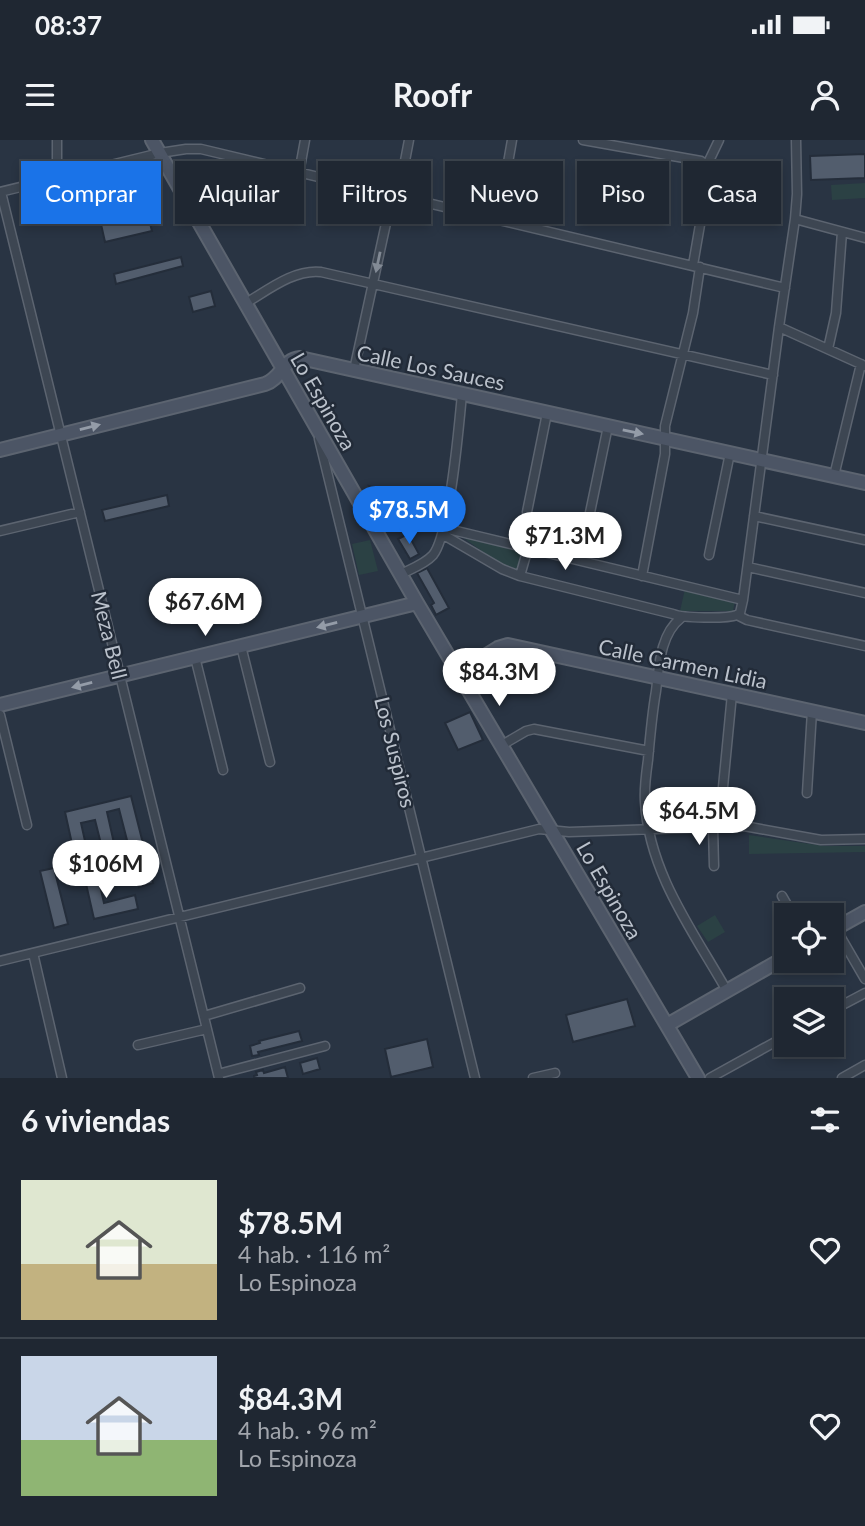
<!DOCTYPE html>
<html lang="es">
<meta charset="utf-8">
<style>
body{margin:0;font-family:Lato,sans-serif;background:#272f3a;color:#f1f3f6;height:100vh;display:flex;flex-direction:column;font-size:26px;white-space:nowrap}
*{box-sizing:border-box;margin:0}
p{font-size:23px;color:#a1a5ac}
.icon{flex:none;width:38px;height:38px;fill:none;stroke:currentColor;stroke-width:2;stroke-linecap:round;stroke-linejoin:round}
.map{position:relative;height:938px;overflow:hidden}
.panel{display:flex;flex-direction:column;background:#1f2732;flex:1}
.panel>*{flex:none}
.guide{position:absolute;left:21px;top:21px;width:824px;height:63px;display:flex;gap:14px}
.buttons{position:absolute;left:774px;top:763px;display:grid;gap:14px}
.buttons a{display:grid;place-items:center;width:70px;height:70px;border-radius:0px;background:#1f2732;box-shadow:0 4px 10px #0003,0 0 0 2px #3c444d;font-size:35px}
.price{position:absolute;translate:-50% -60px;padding:0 16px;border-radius:24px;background:#fff;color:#222;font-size:23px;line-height:46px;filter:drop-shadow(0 2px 4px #0008)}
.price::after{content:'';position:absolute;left:50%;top:42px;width:21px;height:16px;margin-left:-10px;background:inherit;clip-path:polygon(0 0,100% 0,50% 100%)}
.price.active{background:#1a73e8;color:#fff}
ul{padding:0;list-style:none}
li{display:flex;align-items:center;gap:21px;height:175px;padding:0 21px}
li+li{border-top:2px solid #3c444d}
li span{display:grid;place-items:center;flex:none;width:196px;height:140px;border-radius:0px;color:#555}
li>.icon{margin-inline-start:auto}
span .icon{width:84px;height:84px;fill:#fffc;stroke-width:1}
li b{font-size:30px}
h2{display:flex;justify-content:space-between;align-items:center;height:84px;padding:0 21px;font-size:30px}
.chip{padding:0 24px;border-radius:0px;background:#1f2732;box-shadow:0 4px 10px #0003,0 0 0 2px #3c444d;font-size:24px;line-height:63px}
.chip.active{background:#1a73e8;color:#fff}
.status{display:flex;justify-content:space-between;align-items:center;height:49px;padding:0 35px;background:#1f2732;direction:ltr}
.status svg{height:19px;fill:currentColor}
header{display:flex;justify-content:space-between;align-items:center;height:91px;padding:0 21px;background:#1f2732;font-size:32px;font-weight:700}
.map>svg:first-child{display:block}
.green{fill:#2b4144}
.building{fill:#525d6d;stroke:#242d3a;stroke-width:2}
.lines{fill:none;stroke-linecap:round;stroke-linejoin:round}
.street-casing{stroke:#5c6470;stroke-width:11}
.secondary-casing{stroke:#5c6470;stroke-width:16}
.street{stroke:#3d4652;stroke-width:8}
.secondary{stroke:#4c5565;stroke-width:12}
.oneway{fill:#828a95}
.oneway2{fill:#949ca8}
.labels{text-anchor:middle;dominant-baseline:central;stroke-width:5;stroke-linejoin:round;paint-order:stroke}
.street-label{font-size:21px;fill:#bbc2cc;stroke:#222b38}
</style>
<div class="status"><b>08:37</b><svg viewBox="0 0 49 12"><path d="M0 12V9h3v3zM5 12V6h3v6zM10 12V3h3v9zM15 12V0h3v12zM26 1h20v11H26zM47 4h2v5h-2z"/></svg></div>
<header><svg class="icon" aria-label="menu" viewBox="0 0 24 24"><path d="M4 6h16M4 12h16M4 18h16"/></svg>Roofr<svg class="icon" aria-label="person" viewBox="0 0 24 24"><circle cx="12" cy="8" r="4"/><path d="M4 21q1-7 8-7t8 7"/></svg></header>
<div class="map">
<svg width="865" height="938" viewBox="0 0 865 938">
<rect width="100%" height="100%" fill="#293443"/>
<path class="green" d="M865,43V58L832,60L831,45Z
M457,393L524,410L518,431L505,428Z
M370,400L378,431L359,435L352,404Z
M685,449L735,461L733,471H680Z
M749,695L824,706H865V712L749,714Z
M715,775L725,792L708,802L697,786Z"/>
<path class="building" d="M865,14V38L811,40L810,16Z
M142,52L152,91L105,102L96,62Z
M181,117L183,126L116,144L114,134Z
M211,151L215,166L193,172L189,157Z
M369,346L413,357L410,368L376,359Z
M167,355L169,366L105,381L102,370Z
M408,394L419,414L410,419L398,399Z
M427,428L449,468L436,475L431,465L434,463L417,433Z
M492,527L502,544L490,551L481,536L482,533Z
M470,572L483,600L458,610L445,583Z
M131,656L153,743L139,747L119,669L107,672L118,721L106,724L95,680L81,683L87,710L74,713L65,672Z
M54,728L68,784L54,788L40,731Z
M97,732L104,763L135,755L138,769L94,779L84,735Z
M627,859L635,886L573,902L566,875Z
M299,891L302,901L258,912L259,915L252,916L250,906L260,903L259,901Z
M427,899L433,927L391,937L385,909Z
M317,918L320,929L303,934L300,923Z
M285,927L288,938H254V936L257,935L256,932L263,930L264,933Z"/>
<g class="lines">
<defs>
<path id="street" d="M583,0L701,21L707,25
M299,33L305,0
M57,38V0
M0,52L160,13L186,9H201L785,148
M1,52L219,938
M795,79L865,98
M498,80L512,0
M693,125L709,33L707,25L719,0
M246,163C268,150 294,129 321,132L773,235
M779,187L865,226
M828,209L836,173L842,92
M354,230L390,65L400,47L409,0
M319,299L475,938
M834,336L861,224
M527,372L547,273
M754,376L865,400
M587,387L608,286
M444,388L743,460
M0,391L80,372
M442,394L502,429L520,436L673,474C682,478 726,479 737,475
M709,415L730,313
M748,427L865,453
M401,434C411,429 425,424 433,415C450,394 459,285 462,254
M520,436L528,408
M642,436L665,314V286L693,173L700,127
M737,475L740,473L743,460L779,187L795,79L797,54L796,0
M737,475L747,480L865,506
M681,478C660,494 659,527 656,551C652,574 650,597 648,620C646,634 644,648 645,662C649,733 693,791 727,851
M241,506L270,622
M195,517L223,630
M0,575L27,685
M502,605L526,591L534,589L649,611
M723,647L732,554
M807,653L812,571
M713,687L714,726
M782,756L793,775
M836,789L865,839
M33,813L62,938
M0,821L539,689L569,692L744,686L821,700L865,699
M831,871L865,853
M204,876L300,848
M138,905L207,889
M218,934L325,906
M533,938L555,933
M710,938L786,896
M842,938L865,925"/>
<path id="secondary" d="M152,0L417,463L698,938
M0,310L265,244C282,238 282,220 300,218L865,343
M459,532L498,508L508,505L865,583
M0,565L417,463
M831,791L865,772
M667,885L786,817"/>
</defs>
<use href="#street" class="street-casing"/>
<use href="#secondary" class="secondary-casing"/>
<use href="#street" class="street"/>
<use href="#secondary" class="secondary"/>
</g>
<defs><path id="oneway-solid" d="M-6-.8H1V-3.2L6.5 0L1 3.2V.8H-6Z" transform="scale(1.75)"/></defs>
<use class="oneway" href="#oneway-solid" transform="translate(378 122) rotate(102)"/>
<g class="oneway2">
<use href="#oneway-solid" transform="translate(90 287) rotate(-14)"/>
<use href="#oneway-solid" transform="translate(633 292) rotate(12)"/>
<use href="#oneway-solid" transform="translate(327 485) rotate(166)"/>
<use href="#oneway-solid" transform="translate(82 545) rotate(166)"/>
</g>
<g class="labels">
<g class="street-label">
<text transform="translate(431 227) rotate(12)">Calle Los Sauces</text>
<text transform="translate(324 261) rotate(60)">Lo Espinoza</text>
<text transform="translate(110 495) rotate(76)">Meza Bell</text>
<text transform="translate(683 523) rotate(12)">Calle Carmen Lidia</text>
<text transform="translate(396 612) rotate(76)">Los Suspiros</text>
<text transform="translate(610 750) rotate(60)">Lo Espinoza</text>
</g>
</g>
</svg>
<div class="buttons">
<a><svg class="icon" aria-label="locate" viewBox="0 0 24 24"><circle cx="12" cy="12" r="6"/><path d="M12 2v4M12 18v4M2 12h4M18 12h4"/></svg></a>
<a><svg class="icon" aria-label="layers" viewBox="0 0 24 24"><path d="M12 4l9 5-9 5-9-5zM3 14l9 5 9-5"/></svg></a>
</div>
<b class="price active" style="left:409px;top:406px">$78.5M</b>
<b class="price" style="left:565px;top:432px">$71.3M</b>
<b class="price" style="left:205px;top:498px">$67.6M</b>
<b class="price" style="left:499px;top:568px">$84.3M</b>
<b class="price" style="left:699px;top:707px">$64.5M</b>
<b class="price" style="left:106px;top:760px">$106M</b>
<div class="guide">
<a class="chip active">Comprar</a>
<a class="chip">Alquilar</a>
<a class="chip">Filtros</a>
<a class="chip">Nuevo</a>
<a class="chip">Piso</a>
<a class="chip">Casa</a>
</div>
</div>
<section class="panel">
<h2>6 viviendas<svg class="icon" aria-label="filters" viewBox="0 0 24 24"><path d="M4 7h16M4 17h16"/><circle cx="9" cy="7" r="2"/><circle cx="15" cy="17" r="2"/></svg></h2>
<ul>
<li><span style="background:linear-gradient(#dfe7d0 60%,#c2b280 0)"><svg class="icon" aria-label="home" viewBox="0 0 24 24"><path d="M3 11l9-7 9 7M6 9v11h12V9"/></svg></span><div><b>$78.5M</b><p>4 hab. · 116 m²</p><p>Lo Espinoza</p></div><svg class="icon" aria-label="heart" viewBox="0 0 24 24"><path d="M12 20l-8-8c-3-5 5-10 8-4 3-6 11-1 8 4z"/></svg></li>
<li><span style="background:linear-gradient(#c9d6e8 60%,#8fb573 0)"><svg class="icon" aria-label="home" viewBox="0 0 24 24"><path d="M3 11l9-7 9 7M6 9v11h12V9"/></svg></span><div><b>$84.3M</b><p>4 hab. · 96 m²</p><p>Lo Espinoza</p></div><svg class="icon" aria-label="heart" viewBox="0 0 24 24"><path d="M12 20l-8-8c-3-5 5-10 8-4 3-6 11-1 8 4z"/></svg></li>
</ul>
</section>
